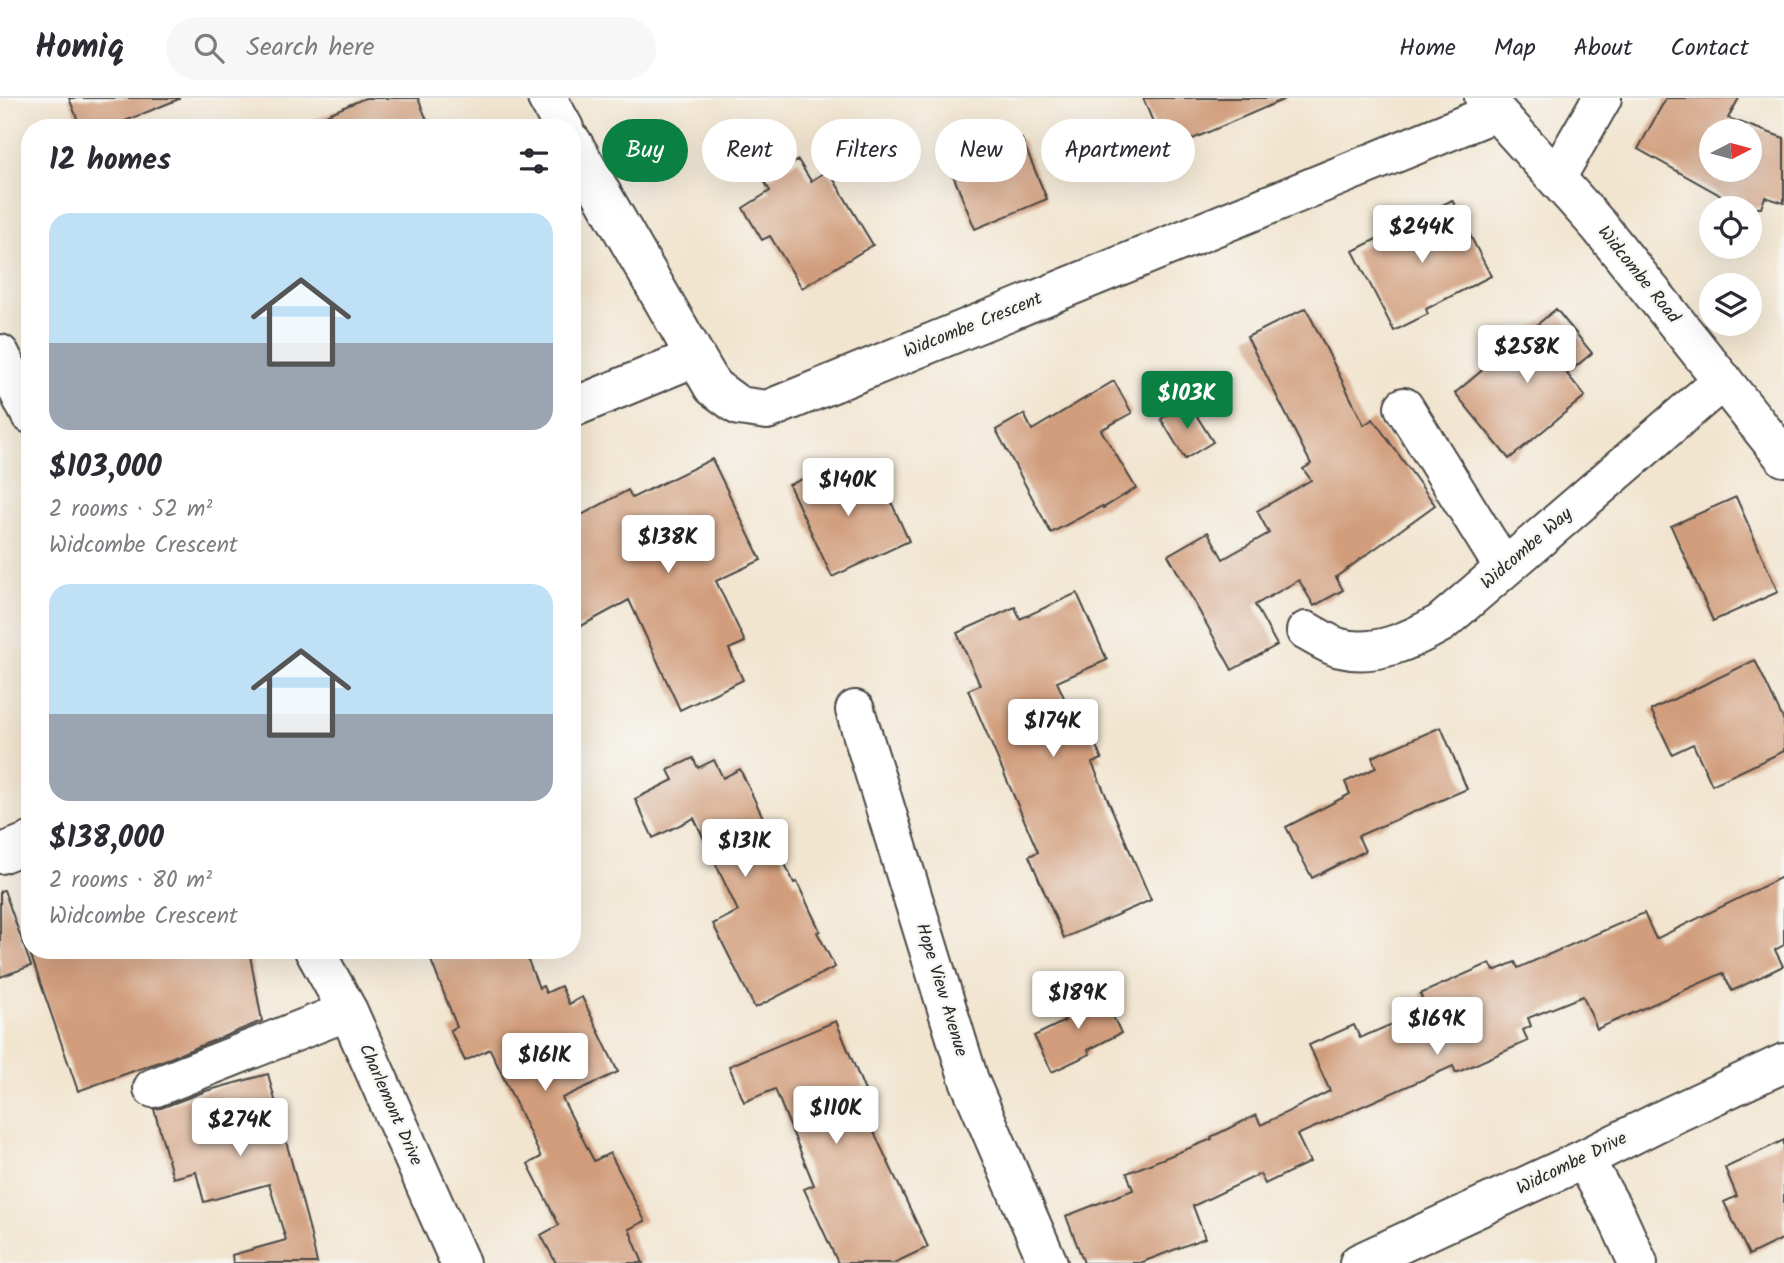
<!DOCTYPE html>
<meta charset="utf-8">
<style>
body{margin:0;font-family:Kalam,sans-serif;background:#f7f7f7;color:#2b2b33;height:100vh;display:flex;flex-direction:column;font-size:26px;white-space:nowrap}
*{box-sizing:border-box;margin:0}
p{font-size:23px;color:#7c7c81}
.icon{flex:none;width:38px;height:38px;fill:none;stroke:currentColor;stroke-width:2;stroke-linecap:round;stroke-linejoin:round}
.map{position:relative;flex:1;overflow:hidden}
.sheet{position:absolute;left:21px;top:21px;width:560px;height:840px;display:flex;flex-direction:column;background:#fff;border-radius:28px;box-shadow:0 7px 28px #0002}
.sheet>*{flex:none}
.hud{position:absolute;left:602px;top:21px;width:665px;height:63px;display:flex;gap:14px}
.needle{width:46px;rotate:84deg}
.tools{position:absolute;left:1699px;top:21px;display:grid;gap:14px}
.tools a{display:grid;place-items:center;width:63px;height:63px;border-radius:50%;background:#fff;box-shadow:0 7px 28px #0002;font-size:35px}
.price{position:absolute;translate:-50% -60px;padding:0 16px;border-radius:7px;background:#fff;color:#222;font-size:23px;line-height:46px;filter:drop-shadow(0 2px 4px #0008)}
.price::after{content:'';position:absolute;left:50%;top:42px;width:21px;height:16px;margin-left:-10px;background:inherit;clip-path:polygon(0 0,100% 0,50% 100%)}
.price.selected{background:#0b8043;color:#fff}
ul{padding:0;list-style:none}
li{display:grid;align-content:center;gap:14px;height:371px;padding:0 28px}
li span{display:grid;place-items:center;height:217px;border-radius:21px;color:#555}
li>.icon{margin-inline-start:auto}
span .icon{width:126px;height:126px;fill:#fffc;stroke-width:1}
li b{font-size:30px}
h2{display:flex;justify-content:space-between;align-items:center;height:84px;padding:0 28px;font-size:30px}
.tag{padding:0 24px;border-radius:32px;background:#fff;box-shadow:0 7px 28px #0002;font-size:24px;line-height:63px}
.tag.selected{background:#0b8043;color:#fff}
header{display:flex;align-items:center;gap:42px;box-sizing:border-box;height:98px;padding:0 35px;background:#fff;border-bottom:2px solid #e1e1e2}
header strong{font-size:33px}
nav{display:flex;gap:38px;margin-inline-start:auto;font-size:24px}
.search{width:490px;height:63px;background:#f7f7f7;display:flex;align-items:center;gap:18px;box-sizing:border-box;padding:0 24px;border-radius:38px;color:#7c7c81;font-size:26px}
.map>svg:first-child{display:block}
.building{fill:#d19d7b;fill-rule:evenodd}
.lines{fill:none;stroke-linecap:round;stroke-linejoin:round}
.minor-casing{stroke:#494744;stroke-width:42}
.minor{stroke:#fff;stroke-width:38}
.labels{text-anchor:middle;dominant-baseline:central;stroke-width:5;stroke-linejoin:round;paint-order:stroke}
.street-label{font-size:18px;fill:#2b2b2b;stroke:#f6f6f2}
</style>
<header>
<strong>Homiq</strong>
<div class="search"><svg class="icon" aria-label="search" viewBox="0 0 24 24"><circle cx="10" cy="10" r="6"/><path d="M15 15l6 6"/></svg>Search here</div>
<nav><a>Home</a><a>Map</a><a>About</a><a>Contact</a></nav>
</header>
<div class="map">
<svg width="1784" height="1165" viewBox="0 0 1784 1165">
<rect width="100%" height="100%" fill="#f6f6f2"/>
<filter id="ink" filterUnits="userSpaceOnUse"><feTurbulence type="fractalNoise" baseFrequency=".0143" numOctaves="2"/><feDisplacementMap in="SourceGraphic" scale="14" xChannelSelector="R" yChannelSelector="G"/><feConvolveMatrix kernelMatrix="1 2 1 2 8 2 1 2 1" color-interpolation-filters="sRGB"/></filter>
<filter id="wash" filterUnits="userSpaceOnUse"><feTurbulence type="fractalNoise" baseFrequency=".00686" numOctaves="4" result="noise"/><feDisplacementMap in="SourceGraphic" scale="28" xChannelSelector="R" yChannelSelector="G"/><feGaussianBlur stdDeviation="1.57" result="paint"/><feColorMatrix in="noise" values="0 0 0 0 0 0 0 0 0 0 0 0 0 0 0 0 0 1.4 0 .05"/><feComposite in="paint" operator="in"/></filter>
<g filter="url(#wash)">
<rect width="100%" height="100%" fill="#f2e5d0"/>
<g id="blocks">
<path class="building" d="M69,0H179V1L108,30H81Z
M365,0H418L430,30H296Z
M1143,0H1287L1165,53Z
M1666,0H1739L1728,20L1784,40V105L1765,99L1761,110H1721L1725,100L1638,51ZM1712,33H1750V72H1712Z
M969,29L982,58L1022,41L1047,101L975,131L939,43Z
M798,62L811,83L828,72L873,147L802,190L770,138L762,142L743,110L770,93L764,83Z
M1452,102L1491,178L1426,211L1428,216L1394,233L1353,153Z
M1306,210L1364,327L1373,321L1435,407L1336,479L1343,492L1314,508L1299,482L1255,507L1277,547L1232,572L1168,457L1208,434L1223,461L1269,435L1257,413L1311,382L1303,371L1311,366L1247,239Z
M1556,211L1592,255L1567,276L1585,298L1509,361L1455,295Z
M1114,283L1132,315L1101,332L1136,390L1103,410L1102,408L1051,435L996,332L1024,316L1032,332Z
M1188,304L1213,344L1185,361L1161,321Z
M712,361L761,462L716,483L745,544L729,551L743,582L680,612L629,502L572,533V422L628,392L632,400Z
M838,365L848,387L877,373L909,443L832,479L789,387Z
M1736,399L1778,494L1713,523L1671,428Z
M1077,495L1107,562L1057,584L1082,640L1091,637L1102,661L1092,665L1151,802L1064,840L1029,758L1038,754L968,592L980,587L957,535L1015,509L1020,521Z
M1755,562L1784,623V653L1712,687L1693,646L1672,656L1651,612Z
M1441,629L1467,691L1358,738L1365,753L1312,780L1286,729L1350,696L1345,684L1376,670L1372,659Z
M693,660L698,670L714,662L723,680L740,671L794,785L797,784L820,833L817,834L835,869L755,910L713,826L738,813L694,720L653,740L635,701L673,682L668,672Z
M1784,778V847L1775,852L1783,868L1732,893L1723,875L1597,931L1583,898L1528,920L1531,928L1523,932L1528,943L1456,975L1453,968L1297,1037L1310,1064L1265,1086L1260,1076L1193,1108L1205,1140L1140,1165H1084L1066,1118L1133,1092L1127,1075L1212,1041L1211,1039L1256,1017L1261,1027L1330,993L1309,947L1354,927L1360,940L1427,911L1420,896L1490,865L1494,873L1515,864L1518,870L1644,815L1656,841Z
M4,792L31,868L0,879V793Z
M29,852H249L262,923L170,960L78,993Z
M427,852H524L539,890L543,888L546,895L561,888L569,906L582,899L618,974L562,1000L594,1063L610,1055L645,1123L629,1131L643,1165H556L541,1137L559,1127L528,1066L541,1059L490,951L465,963L450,932L457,929Z
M1099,890L1121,935L1088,952L1090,956L1052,974L1034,938L1065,923L1059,910Z
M836,923L872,1010L864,1013L928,1149L894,1165H838L804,1091L814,1087L775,991L744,1004L729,968Z
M268,976L309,1129L317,1165H233L232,1157L286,1142L269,1086L204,1104L196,1074L173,1080L154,1011L161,1010L206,993Z
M1784,1042V1140L1749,1157L1724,1104L1737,1098L1725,1070Z"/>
</g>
</g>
<g filter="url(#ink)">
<use href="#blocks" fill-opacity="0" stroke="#494744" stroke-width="2"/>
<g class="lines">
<defs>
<path id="minor" d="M547,0L564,30
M1484,0L1599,128L1784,359
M572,44L713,289L739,308L767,312L1496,14
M1556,80L1602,0
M0,256L30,316
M1404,309L1504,470
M572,310L695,259
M1306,533C1316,538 1329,547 1340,550C1376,559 1411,542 1441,525L1723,282
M855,612L969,982L1048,1165
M0,756L30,744
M314,852L348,913L460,1165
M153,990L348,913
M1584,1061L1617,1119L1638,1165
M1359,1165L1584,1061L1672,1017L1784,965"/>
</defs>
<use href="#minor" class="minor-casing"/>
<use href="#minor" class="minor"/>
</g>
</g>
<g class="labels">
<g class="street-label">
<text transform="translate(1638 177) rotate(51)">Widcombe Road</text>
<text transform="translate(973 228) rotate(-22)">Widcombe Crescent</text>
<text transform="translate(1527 451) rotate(-41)">Widcombe Way</text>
<text transform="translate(941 892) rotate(73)">Hope View Avenue</text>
<text transform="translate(390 1007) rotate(66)">Charlemont Drive</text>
<text transform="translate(1572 1066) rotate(-26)">Widcombe Drive</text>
</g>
</g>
</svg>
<div class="tools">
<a><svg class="needle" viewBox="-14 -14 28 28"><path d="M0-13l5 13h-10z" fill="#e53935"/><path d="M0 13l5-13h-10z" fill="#7c7c81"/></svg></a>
<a><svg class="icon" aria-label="locate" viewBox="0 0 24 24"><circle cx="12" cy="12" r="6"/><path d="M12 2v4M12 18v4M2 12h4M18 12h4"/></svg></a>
<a><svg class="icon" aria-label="layers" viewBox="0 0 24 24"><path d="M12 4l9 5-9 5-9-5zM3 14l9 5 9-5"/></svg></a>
</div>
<b class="price" style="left:1422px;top:167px">$244K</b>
<b class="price" style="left:1527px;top:287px">$258K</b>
<b class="price selected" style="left:1187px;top:333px">$103K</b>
<b class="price" style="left:848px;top:420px">$140K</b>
<b class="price" style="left:668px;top:477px">$138K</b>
<b class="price" style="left:1053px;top:661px">$174K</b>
<b class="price" style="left:745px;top:781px">$131K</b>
<b class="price" style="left:1078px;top:933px">$189K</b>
<b class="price" style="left:1437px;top:959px">$169K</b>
<b class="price" style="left:545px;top:995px">$161K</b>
<b class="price" style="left:836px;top:1048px">$110K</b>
<b class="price" style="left:240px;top:1060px">$274K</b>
<div class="hud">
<a class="tag selected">Buy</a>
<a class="tag">Rent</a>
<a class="tag">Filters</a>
<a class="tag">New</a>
<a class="tag">Apartment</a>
</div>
<section class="sheet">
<h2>12 homes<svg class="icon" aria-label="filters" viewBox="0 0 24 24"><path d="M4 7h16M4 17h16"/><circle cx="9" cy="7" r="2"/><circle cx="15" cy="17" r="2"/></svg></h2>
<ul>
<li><span style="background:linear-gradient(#bfe0f5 60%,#9aa5b1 0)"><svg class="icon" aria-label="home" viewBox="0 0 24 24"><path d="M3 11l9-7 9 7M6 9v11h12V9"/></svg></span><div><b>$103,000</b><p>2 rooms · 52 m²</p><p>Widcombe Crescent</p></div></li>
<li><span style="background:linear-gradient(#bfe0f5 60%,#9aa5b1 0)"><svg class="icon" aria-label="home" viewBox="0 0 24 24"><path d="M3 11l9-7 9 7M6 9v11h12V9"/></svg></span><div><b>$138,000</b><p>2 rooms · 80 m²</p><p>Widcombe Crescent</p></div></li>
</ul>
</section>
</div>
